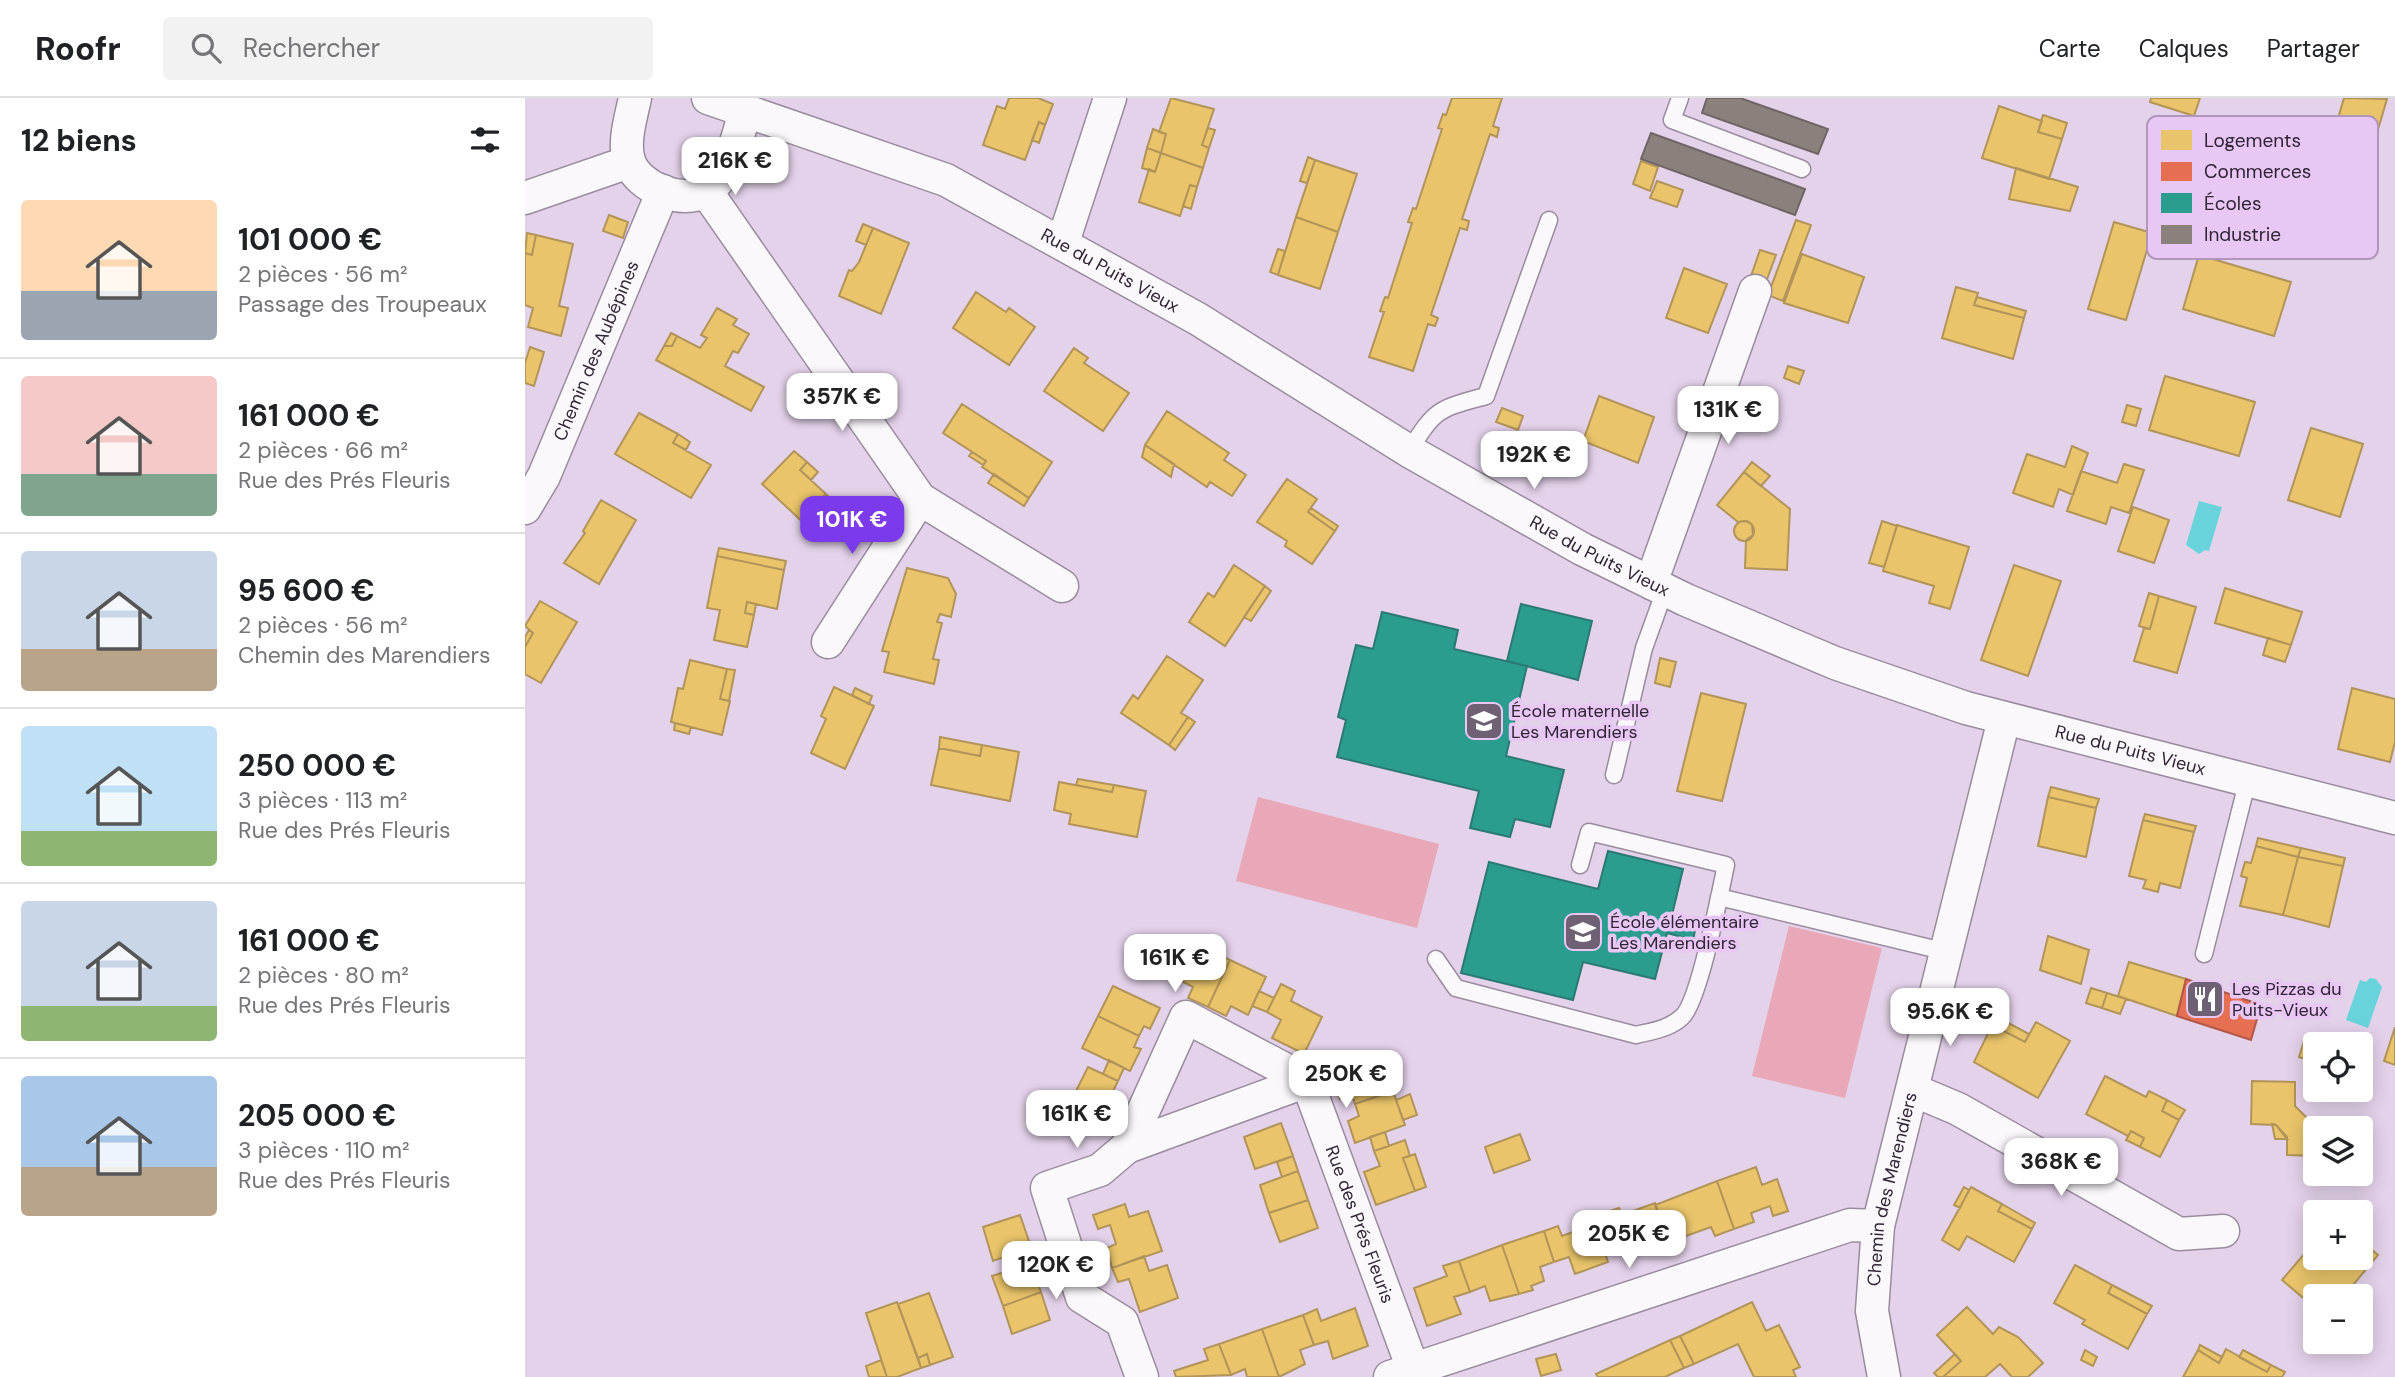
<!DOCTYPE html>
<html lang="fr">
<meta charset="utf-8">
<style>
body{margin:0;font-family:"DM Sans",sans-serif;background:#f2f2f2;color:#202124;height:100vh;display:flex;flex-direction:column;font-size:26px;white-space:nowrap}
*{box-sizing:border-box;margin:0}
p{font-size:23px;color:#757577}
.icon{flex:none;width:38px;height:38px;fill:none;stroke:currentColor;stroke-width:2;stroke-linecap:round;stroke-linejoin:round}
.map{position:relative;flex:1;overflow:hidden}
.side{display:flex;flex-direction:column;background:#fff;width:525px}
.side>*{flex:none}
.tools{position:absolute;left:1778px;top:934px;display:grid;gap:14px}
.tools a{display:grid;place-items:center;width:70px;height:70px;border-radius:7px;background:#fff;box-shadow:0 4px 18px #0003;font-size:35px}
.price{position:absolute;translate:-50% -60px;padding:0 16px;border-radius:14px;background:#fff;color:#222;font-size:23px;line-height:46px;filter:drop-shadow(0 2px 4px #0008)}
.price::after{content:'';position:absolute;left:50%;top:42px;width:21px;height:16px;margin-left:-10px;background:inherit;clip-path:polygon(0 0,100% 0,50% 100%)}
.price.selected{background:#7c3aed;color:#fff}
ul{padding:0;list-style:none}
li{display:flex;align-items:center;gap:21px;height:175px;padding:0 21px}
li+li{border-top:2px solid #e0e0e0}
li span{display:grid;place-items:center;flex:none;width:196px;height:140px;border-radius:7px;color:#555}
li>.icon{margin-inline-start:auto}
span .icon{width:84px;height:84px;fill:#fffc;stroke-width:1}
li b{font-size:30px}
h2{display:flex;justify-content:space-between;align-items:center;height:84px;padding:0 21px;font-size:30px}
header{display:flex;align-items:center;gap:42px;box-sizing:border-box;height:98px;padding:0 35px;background:#fff;border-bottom:2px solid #e0e0e0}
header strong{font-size:33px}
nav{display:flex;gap:38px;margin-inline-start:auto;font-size:24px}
.search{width:490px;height:63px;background:#f2f2f2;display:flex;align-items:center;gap:18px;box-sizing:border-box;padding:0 24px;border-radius:7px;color:#757577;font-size:26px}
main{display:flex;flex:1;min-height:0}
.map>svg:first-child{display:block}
.green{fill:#e9a8b7}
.water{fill:#69d3dc}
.homes{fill:#e9c46a;stroke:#b2945a;stroke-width:2}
.shops{fill:#e76f51;stroke:#b05849;stroke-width:2}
.schools{fill:#2a9d8f;stroke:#2c7974;stroke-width:2}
.industry{fill:#8a817c;stroke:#6f6567;stroke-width:2}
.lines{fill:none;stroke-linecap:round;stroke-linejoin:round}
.service-casing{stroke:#998c9e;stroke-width:19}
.minor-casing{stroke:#998c9e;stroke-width:35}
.service{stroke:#fbf8fc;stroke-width:16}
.minor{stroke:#fbf8fc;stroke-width:32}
.labels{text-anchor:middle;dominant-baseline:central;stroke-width:7;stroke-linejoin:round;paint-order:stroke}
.street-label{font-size:18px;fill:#302435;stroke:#e8c7f5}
.poi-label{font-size:18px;fill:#302435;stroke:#e8c7f5;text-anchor:start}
.key{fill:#e8c7f5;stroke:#b196bb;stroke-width:2}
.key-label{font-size:19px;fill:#302435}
</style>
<header>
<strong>Roofr</strong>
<div class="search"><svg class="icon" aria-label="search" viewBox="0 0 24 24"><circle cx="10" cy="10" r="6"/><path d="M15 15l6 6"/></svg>Rechercher</div>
<nav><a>Carte</a><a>Calques</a><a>Partager</a></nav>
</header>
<main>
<section class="side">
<h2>12 biens<svg class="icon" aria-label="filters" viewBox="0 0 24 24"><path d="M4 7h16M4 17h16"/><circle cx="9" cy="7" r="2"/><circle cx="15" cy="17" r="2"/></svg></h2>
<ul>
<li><span style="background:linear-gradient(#ffd9b3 65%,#9aa5b1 0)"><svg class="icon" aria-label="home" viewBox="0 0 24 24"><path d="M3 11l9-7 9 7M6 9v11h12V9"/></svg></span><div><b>101 000 €</b><p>2 pièces · 56 m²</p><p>Passage des Troupeaux</p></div></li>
<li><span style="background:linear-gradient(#f6c9c9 70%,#7fa58c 0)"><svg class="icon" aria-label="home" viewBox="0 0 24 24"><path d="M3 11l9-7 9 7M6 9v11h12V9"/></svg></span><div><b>161 000 €</b><p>2 pièces · 66 m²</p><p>Rue des Prés Fleuris</p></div></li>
<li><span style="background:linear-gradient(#c9d6e8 70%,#b9a48a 0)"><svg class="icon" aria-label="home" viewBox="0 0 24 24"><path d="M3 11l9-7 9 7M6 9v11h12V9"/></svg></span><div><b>95 600 €</b><p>2 pièces · 56 m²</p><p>Chemin des Marendiers</p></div></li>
<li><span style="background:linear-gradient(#bfe0f5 75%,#8fb573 0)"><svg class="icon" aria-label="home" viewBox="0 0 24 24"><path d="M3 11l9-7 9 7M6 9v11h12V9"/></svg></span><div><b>250 000 €</b><p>3 pièces · 113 m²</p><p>Rue des Prés Fleuris</p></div></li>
<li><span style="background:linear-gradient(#c9d6e8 75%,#8fb573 0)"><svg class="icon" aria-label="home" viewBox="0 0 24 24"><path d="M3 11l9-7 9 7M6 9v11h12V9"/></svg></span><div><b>161 000 €</b><p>2 pièces · 80 m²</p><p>Rue des Prés Fleuris</p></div></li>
<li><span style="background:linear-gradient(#a9c7e8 65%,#b9a48a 0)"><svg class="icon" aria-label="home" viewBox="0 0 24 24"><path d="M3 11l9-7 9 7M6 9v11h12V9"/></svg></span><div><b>205 000 €</b><p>3 pièces · 110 m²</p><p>Rue des Prés Fleuris</p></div></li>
</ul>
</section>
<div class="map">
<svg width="1870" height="1279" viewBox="0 0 1870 1279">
<rect width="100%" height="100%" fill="#e4d2ea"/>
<path class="green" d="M733,699L914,746L892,830L711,783Z
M1264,828L1357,850L1320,1000L1227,978Z"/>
<path class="water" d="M1674,403L1697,409L1684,453L1680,452L1674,456L1661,447Z
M1845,880L1851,881L1857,889L1843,930L1821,922L1835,882L1841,884Z"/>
<path class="homes" d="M484,0H513L528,6L520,27L514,24L500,62L458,47L472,8L480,11Z
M646,0L689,11L677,47L684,50L678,70L636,55L641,36L634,34Z
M927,0H977L968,28L974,30L972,39L965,36L937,121L944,123L942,132L935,130L906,217L913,220L910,228L903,226L888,273L844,259L859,214L855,213L860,199L863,200L887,125L883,124L888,110L891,111L917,31L913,30L918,16L921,17Z
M1626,0H1675L1669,18L1625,4Z
M1819,0L1862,1L1844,62L1804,51Z
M1474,8L1517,23L1513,34L1537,41L1524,81L1457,60Z
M1518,17L1542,25L1537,41L1513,34Z
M514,24L520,27L514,45L507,42Z
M683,30L690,32L684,50L677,47Z
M628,31L641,36L636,55L622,50Z
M622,50L636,55L630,74L617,70Z
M636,55L678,70L672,89L665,87L655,118L614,104L624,71L630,74Z
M783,59L790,62L782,85L775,83Z
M790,62L832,76L813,134L771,119Z
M1116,63L1133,69L1125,93L1108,86Z
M1491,70L1553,89L1545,113L1484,101Z
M1132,83L1158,92L1152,109L1125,100Z
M665,87L672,89L666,111L658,108Z
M84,117L103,124L98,140L78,133Z
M771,119L813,134L795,191L753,177Z
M1271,122L1286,127L1258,203L1243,197Z
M1589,124L1627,135L1601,222L1563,211Z
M338,126L348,130L341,147L331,143Z
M348,130L384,145L356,216L314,198L324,172L327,173L334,164Z
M2,135L11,137L7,157L0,155Z
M11,137L48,146L34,208L43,210L36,238L3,229L8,210L0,207V155L7,157Z
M753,151L760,153L753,177L745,174Z
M1235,152L1251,157L1241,184L1226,178Z
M1277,156L1339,179L1323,225L1259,205Z
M1674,157L1766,184L1749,238L1658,211Z
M1159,170L1202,186L1183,235L1141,220Z
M1431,189L1453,195L1449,207L1499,220L1488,261L1417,240Z
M451,194L481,214L484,210L510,229L484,267L428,230Z
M1452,199L1501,213L1499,220L1449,207Z
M192,210L212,221L208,227L224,236L213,255L208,253L200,268L239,289L226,313L131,262L139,248H147L152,238L175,250L182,240L176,237Z
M146,235L152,238L147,248H139Z
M5,249L19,254L9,288L0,285V265Z
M549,250L563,260L559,265L604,295L578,333L519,293Z
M1263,268L1279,273L1274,286L1259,280Z
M1640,278L1730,304L1714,358L1624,332Z
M1216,291L1230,296L1225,311L1211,306Z
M1074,298L1129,319L1113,365L1058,343Z
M437,306L527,364L504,400L457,369L461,363L418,335Z
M1602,307L1616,311L1611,328L1597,324Z
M977,310L998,318L993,332L971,324Z
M642,313L704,355L699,362L721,377L707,398L685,384L682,389L620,347Z
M114,315L153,336L148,345L186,367L166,400L90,356Z
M1786,330L1838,346L1815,419L1763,402Z
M153,336L165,344L161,352L148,345Z
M620,347L649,366L646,379L617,359Z
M1547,348L1563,355L1548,397L1534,391L1528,409L1488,395L1502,356L1540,369Z
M269,353L282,364L275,372L301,396L296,401L318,421L298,443L237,386Z
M447,354L461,363L458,367L444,358Z
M282,364L293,374L286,382L275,372Z
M1227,364L1245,378L1236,388L1219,374Z
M1599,366L1619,372L1604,415L1586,409L1581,426L1542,413L1556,373L1592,385Z
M1219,374L1265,411L1262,472L1220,470L1221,442L1228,437L1227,427L1222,423L1213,424L1192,407Z
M469,376L504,400L499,408L463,385Z
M762,381L792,401L783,414L810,433L787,466L760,448L762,443L732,424Z
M301,396L322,417L318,421L296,401Z
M76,402L111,422L74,486L39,465L60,435L58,433Z
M1608,409L1644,422L1629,465L1593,453Z
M786,410L813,428L810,433L783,414Z
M1357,423L1372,428L1359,469L1344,465Z
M1209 433a10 10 0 1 1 20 0a10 10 0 1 1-20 0Z
M1372,427L1444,449L1425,511L1404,505L1409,488L1358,473Z
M194,450L261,463L259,472L192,458Z
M192,458L259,472L252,511L222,504L220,515L229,517L222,549L189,542L195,512L182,510Z
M709,467L740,488L700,548L664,524L683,495L689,499Z
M1489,467L1536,483L1503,578L1456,562Z
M382,470L423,480L431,496L426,519L415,516L412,524L417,525L408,561L414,562L409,586L359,574L364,554L357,553Z
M740,488L746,493L726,523L719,519Z
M1700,490L1777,514L1766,547L1690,525Z
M1624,495L1634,498L1625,531L1614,528Z
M1634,498L1671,509L1652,575L1609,563L1619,530L1625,531Z
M15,503L52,524L16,585L0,576V549L8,535L0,528Z
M222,504L231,506L229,517L220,515Z
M4,532L8,535L0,549V539Z
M1743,540L1766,547L1760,564L1738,557Z
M642,558L678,582L656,615L663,619L644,647L596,615L608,597L613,601Z
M1135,560L1151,564L1145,589L1130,585Z
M165,562L202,571L195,601L205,603L197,637L146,624L153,590L158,591Z
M202,571L210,572L204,603L195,601Z
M309,589L349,608L320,671L286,655L301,621L296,618Z
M330,590L347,598L344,606L327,597Z
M1827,590L1870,601V644L1865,664L1813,651Z
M1176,595L1221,606L1197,703L1152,693Z
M663,619L670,624L650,652L644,647Z
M150,625L166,629L164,636L149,632Z
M415,639L457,647L455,658L414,650Z
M457,647L494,654L485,703L406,687L414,650L455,658Z
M553,681L589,687L587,694L551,687Z
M534,684L587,694L589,687L621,693L612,739L544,726L546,716L529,712Z
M1526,689L1574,701L1571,710L1523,699Z
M1523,699L1571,710L1561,759L1513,748Z
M1620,716L1671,728L1669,734L1618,722Z
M1618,722L1669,734L1655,790L1635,785L1633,794L1618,790L1621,782L1604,778Z
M1733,740L1776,750L1773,759L1731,748Z
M1731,748L1773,759L1758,817L1715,808L1722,780L1716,778L1720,764L1726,765Z
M1776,750L1820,760L1818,768L1773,759Z
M1773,759L1818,768L1804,829L1758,817Z
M1523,838L1564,852L1556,886L1515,872Z
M668,844L705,862L683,909L663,900L668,889L651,880Z
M705,862L741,879L723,917L706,908L701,918L683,909Z
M1604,864L1661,881L1652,918L1593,898Z
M756,886L770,893L766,903L797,919L779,956L747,940L756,922L742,914Z
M588,888L635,910L625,931L619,928L614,938L573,918Z
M1566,890L1582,895L1577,910L1561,905Z
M734,893L749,900L742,914L727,908Z
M1582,895L1601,901L1595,916L1577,910Z
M573,918L614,938L609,949L616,951L605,973L557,950Z
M1472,919L1504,936L1500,944L1467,927Z
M1511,924L1545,943L1513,1000L1449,964L1467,927L1500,944Z
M1870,929V967L1859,963Z
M1780,940L1799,947H1790V964L1774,959Z
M856,961L868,993L830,1006L827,997L815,1001L806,979Z
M584,962L599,970L593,983L578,976Z
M563,969L593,983L586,997L593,1000L577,1032L540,1015Z
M1580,978L1621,999L1624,993L1642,1002L1637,1013L1654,1022L1635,1059L1615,1049L1619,1040L1606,1033L1603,1038L1561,1016Z
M1727,983L1770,984V1008L1782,1020H1799V1031H1790V1058L1762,1057V1039L1751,1027L1726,1026Z
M868,993L880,1027L830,1045L823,1023L834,1018L830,1006Z
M885,996L892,1017L878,1022L871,1002Z
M1642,1002L1660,1012L1654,1022L1637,1013Z
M756,1025L768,1058L730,1071L719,1039Z
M1747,1026L1751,1027L1762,1041H1750Z
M1606,1033L1619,1040L1615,1049L1601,1042Z
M860,1034L864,1048L849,1053L845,1039Z
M995,1036L1005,1062L969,1075L960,1049Z
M880,1042L885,1058L878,1060L890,1093L851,1107L839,1074L855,1068L849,1053Z
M890,1056L901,1089L890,1093L878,1060Z
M768,1058L773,1073L757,1079L752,1064Z
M1231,1069L1237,1087L1252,1081L1263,1113L1248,1118L1245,1108L1226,1115L1229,1124L1209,1131L1192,1083Z
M773,1073L783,1102L744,1115L735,1087Z
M1192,1083L1209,1131L1190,1138L1186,1129L1144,1144L1130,1107Z
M1439,1089L1444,1092L1435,1110L1429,1107Z
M1446,1089L1477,1106L1473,1113L1507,1131L1489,1164L1442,1138L1434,1152L1417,1142Z
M783,1102L793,1130L755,1144L744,1115Z
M1130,1105L1144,1144L1110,1156L1104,1141L1090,1147L1079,1115L1094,1110L1097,1117Z
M600,1106L604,1119L623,1113L637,1153L587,1170L582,1150L591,1146L585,1127L573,1131L568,1117Z
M1477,1106L1510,1125L1507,1131L1473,1113Z
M495,1117L506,1149L468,1163L458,1129Z
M1070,1126L1083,1164L1050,1176L1044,1159L1029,1164L1019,1133L1033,1128L1037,1138Z
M1085,1132L1090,1147L1078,1150L1073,1135Z
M1019,1133L1029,1164L1015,1169L1019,1183L1006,1188L1008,1192L994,1196L977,1147Z
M1836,1143L1853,1157L1818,1199H1790V1210L1757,1182L1781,1154L1795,1165L1800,1160H1836Z
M977,1147L994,1196L965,1203L960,1188L945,1194L934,1163Z
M500,1152L505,1166L491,1170L486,1157Z
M1790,1152V1160H1800L1795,1165L1786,1158Z
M619,1158L624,1173L642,1167L653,1200L615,1214L604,1181L593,1184L587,1170Z
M934,1163L945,1194L929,1199L936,1216L902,1228L889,1190L922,1178L918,1168Z
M505,1166L516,1194L478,1208L467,1178Z
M1550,1167L1587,1187L1583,1195L1622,1216L1603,1251L1557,1226L1560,1222L1529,1205Z
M1587,1187L1627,1208L1622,1216L1583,1195Z
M516,1194L525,1222L487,1236L478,1208Z
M404,1195L428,1259L405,1267L402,1256L393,1260L373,1206Z
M372,1204L396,1270L372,1279H362L341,1215Z
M1227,1204L1241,1233L1254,1227L1275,1269L1268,1272L1271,1279H1229L1213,1246L1169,1266L1155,1238Z
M1442,1209L1468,1236L1474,1229L1493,1239L1518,1265L1503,1279H1487L1475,1266L1460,1279H1418L1436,1263L1412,1237Z
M830,1210L843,1248L808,1261L803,1243L789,1247L778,1217L792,1211L796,1223Z
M778,1217L789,1247L775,1252L780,1266L754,1279L737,1231Z
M737,1231L754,1279H722L720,1271L706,1277L694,1246Z
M1155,1238L1169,1266L1159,1270L1145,1242Z
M1145,1242L1159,1270L1140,1279H1073L1071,1276Z
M694,1246L706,1277L651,1279L649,1273L683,1262L679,1251Z
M1675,1247L1697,1259L1694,1265L1673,1252Z
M1701,1251L1742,1274L1746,1267L1760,1274L1757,1279H1658L1673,1252L1694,1265Z
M1560,1252L1572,1259L1568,1268L1556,1262Z
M1718,1252L1746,1267L1742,1274L1714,1259Z
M402,1256L405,1267L396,1270L393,1260Z
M1031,1256L1036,1272L1016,1278L1011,1261Z
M1430,1256L1436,1263L1418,1279H1413L1409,1275Z
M356,1262L362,1279H344L341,1268Z"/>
<path class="shops" d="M1661,881L1736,907L1726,942L1652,918Z"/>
<path class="schools" d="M996,506L1067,523L1053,582L982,563Z
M857,514L933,532L929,551L1002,568L981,658L1039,672L1025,729L990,721L985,739L945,730L954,693L812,659L821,622L813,619L831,547L848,551Z
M1083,753L1158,771L1147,817L1172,823L1168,842L1142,835L1130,881L1058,864L1048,902L936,875L964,764L1073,791Z"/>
<path class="industry" d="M1182,0H1215L1303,31L1293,56L1177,15Z
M1126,35L1280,91L1270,117L1116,61Z"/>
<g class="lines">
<defs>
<path id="service" d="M1155,0L1147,22L1277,71
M884,353C911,310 913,311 961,298L1024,122
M1089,677L1119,550L1140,492
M1194,799L1422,854
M1679,856L1723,681
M911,861L931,890L1111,937C1127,933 1144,931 1157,919C1174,904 1195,795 1201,767L1064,734L1055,767"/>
<g id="minor">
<path d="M110,0C106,19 98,44 104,63C113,90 157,107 181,93C206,78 212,37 221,12"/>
<path id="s1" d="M183,0L421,82L673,221L884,353L1057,451L1161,502L1310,565L1441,610L1870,720"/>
<path d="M181,93L395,401L537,488"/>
<path d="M0,100L104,64"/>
<path d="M538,144L585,0"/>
<path id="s2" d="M0,410L19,378L138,93"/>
<path d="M1126,485L1230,193"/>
<path d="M303,544L395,401"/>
<path d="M1388,992L1433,1011L1654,1136L1698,1133"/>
<path d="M602,1049L661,919L782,983"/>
<path id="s3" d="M617,1279L597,1224L557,1199L522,1090L575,1072L602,1049L782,983L891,1279"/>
<path d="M865,1279L1325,1127L1353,1128"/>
<path id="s4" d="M1359,1279L1347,1213L1353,1128L1479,621"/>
</g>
</defs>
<use href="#service" class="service-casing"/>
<use href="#minor" class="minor-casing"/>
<use href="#service" class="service"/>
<use href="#minor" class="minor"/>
</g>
<defs>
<symbol id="school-square" viewBox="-11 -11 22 22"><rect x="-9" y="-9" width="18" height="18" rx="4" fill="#6f6174" stroke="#e8c7f5"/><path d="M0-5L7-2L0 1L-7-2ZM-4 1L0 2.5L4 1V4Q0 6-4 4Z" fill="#fff"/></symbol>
<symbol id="restaurant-square" viewBox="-11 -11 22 22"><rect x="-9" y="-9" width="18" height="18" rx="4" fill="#6f6174" stroke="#e8c7f5"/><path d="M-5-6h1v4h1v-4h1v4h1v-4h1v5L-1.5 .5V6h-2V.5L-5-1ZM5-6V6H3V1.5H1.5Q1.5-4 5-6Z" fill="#fff"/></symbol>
</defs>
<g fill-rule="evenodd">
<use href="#school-square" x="937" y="601" width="44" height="44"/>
<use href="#school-square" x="1036" y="812" width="44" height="44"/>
<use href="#restaurant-square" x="1658" y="879" width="44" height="44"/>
</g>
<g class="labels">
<g class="street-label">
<text stroke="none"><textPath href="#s1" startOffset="439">Rue du Puits Vieux</textPath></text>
<text stroke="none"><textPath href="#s2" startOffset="173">Chemin des Aubépines</textPath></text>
<text stroke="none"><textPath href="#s1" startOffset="1006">Rue du Puits Vieux</textPath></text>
<text stroke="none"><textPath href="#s1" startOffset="1573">Rue du Puits Vieux</textPath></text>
<text stroke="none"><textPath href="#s4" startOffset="191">Chemin des Marendiers</textPath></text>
<text stroke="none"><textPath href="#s3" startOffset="656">Rue des Prés Fleuris</textPath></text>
</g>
<g class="poi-label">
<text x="986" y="613">École maternelle<tspan x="986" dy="21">Les Marendiers</tspan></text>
<text x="1085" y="824">École élémentaire<tspan x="1085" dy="21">Les Marendiers</tspan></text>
<text x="1707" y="891">Les Pizzas du<tspan x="1707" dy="21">Puits-Vieux</tspan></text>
</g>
</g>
<rect x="1622" y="18" width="231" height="143" rx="10" class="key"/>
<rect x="1636" y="32" width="31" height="20" fill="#e9c46a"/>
<rect x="1636" y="64" width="31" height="19" fill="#e76f51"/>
<rect x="1636" y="95" width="31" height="20" fill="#2a9d8f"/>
<rect x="1636" y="127" width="31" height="19" fill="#8a817c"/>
<g class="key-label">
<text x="1679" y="49">Logements</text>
<text x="1679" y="80">Commerces</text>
<text x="1679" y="112">Écoles</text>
<text x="1679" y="143">Industrie</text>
</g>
</svg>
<div class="tools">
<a><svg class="icon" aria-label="locate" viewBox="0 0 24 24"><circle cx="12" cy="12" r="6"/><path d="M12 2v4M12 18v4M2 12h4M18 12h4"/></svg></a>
<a><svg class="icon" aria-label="layers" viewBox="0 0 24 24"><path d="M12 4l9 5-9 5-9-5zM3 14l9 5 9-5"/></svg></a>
<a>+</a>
<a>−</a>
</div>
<b class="price" style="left:210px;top:99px">216K €</b>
<b class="price" style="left:317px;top:335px">357K €</b>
<b class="price" style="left:1203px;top:348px">131K €</b>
<b class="price" style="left:1009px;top:393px">192K €</b>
<b class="price selected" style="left:327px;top:458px">101K €</b>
<b class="price" style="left:650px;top:896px">161K €</b>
<b class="price" style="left:1425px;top:950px">95.6K €</b>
<b class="price" style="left:821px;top:1012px">250K €</b>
<b class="price" style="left:552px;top:1052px">161K €</b>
<b class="price" style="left:1536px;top:1100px">368K €</b>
<b class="price" style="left:1104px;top:1172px">205K €</b>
<b class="price" style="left:531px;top:1203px">120K €</b>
</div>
</main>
